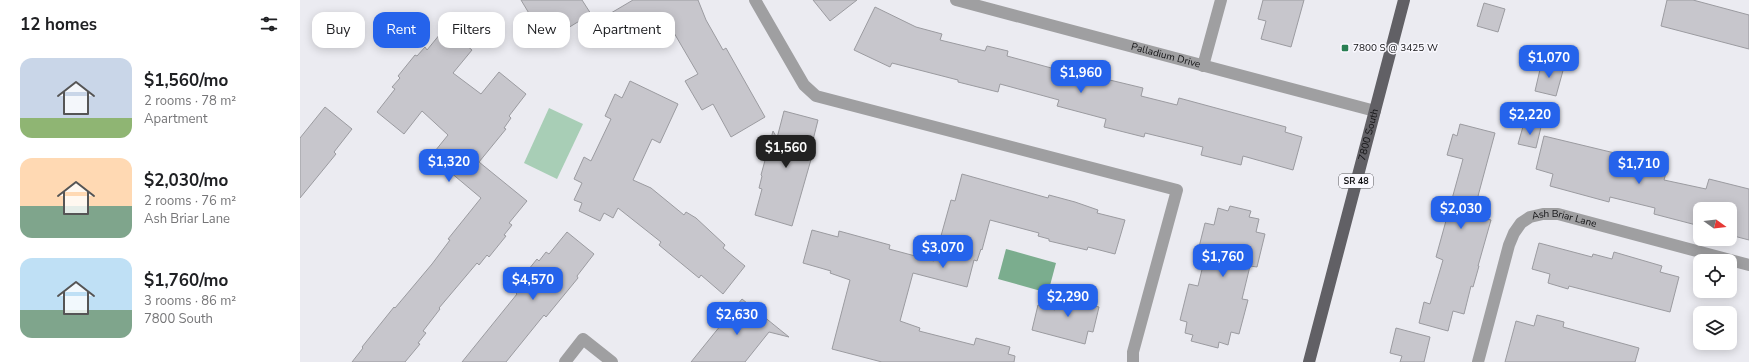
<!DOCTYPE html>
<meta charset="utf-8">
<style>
body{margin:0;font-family:"Nunito Sans",sans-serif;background:#f2f2f2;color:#202124;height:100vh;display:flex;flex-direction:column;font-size:15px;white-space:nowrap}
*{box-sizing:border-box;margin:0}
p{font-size:13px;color:#757577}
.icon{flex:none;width:22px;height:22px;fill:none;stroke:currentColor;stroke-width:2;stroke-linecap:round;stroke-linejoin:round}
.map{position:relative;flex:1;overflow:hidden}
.sheet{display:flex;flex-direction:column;background:#fff;width:300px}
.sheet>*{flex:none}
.banner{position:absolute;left:12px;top:12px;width:380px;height:36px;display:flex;gap:8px}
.needle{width:26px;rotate:105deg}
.buttons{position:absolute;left:1393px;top:202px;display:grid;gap:8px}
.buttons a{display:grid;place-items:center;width:44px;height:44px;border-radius:8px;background:#fff;box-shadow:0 2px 10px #0003;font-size:20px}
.price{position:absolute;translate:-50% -34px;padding:0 9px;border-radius:8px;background:#2563eb;color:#fff;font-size:13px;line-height:26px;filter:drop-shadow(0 1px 2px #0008)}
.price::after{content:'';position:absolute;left:50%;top:24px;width:12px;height:9px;margin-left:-6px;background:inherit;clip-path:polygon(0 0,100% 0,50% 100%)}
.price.current{background:#222;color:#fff}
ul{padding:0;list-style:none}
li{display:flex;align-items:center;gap:12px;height:100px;padding:0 20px}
li span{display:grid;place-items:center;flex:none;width:112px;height:80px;border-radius:12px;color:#555}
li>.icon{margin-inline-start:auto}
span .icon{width:48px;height:48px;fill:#fffc;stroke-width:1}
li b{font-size:17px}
h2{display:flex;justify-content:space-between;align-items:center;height:48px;padding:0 20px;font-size:17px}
.tag{padding:0 14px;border-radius:12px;background:#fff;box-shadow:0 2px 10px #0003;font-size:14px;line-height:36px}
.tag.current{background:#2563eb;color:#fff}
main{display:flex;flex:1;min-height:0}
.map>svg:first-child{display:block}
.green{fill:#a8ceb6}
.water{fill:#7bad8e}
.building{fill:#c7c6cc;stroke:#9b9ba0}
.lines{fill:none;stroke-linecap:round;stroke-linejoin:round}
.minor{stroke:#9f9fa1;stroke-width:12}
.major{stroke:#616065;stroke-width:12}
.poi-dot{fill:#297f53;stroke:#f9f8fe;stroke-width:1.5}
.labels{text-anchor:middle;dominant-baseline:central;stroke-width:3;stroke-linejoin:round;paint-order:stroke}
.shield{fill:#f9f8fe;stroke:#57575a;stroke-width:1}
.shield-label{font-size:9px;font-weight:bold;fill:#121214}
.poi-label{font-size:10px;fill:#121214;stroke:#f9f8fe;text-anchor:start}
.street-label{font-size:10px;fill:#121214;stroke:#f9f8fe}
</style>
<main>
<section class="sheet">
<h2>12 homes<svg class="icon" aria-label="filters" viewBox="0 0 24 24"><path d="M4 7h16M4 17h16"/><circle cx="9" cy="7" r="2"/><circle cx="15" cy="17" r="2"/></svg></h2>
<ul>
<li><span style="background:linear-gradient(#c9d6e8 75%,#8fb573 0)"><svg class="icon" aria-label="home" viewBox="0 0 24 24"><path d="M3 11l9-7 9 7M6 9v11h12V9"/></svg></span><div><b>$1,560/mo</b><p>2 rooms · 78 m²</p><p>Apartment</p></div></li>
<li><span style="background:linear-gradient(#ffd9b3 60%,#7fa58c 0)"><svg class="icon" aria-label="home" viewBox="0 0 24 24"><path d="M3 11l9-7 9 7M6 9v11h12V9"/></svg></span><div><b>$2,030/mo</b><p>2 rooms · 76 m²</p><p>Ash Briar Lane</p></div></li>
<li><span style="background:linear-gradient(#bfe0f5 65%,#7fa58c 0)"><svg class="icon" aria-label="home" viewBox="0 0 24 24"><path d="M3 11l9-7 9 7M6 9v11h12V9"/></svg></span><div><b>$1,760/mo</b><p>3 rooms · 86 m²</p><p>7800 South</p></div></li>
</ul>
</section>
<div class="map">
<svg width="1449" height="362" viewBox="0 0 1449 362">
<rect width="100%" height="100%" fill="#ebebf1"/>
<path class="green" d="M249,108L283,124L257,179L224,163Z"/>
<path class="water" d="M706,249L756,263L748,293L698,279Z"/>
<path class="building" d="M221,0H282L291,14L253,37L243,21L236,25Z
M333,0H398L406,20L423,50L426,48L465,117L431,137L413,104L402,110L385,81L398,74L370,26L357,33L354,28L328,43L311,13Z
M513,0H557L530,21Z
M963,0H1004L991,47L961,39L966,21L958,19Z
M1367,0H1393L1449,15V49L1361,26Z
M1184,3L1205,9L1198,32L1177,26Z
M575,7L616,27L642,34L640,40L685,51L687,46L708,51L707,56L766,72L768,66L789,71V75L843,88L841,96L877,105L879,98L986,127L985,132L1002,137L993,170L943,156L941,165L901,155L903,147L845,133L844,137L804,127L806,119L757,106L759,100L700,84L698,92L658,82V80L592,63L590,67L554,50Z
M145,28L172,50L153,73L181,94L199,72L226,94L209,116L211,118L204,128L206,129L179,162L227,201L209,223L212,225L204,235L206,236L189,257L187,255L179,265L177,263L139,308L140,309L123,331L126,333L118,343L120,344L105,362H52L63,348L62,347L94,307L95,308L132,264L150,240L148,239L181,198L131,156L148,135L122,111L104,134L77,112L95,89L92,87L100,78L98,76L115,55L117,56L125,47L127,50Z
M1242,61L1264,67L1256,96L1235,91Z
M330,81L378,104L360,143L352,139L333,180L351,188L384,215L386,212L396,218L425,245L423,248L445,266L423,294L401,275L399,278L359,245L361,242L318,208L313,218L304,213L300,221L279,211L282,203L274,200L282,183L274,179L284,157L291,161L311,119L305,116L315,94L322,98Z
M25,107L52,129L34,152L36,154L0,198V138Z
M484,111L518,120L511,148L514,149L492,226L455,215L462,189L459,188L462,176L461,175L473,131L477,138Z
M1224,123L1241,127L1236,148L1218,144Z
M1160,124L1195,133L1178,196L1185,198L1180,217L1191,220L1178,266H1179L1173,287L1171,286L1164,314L1153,311L1148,331L1119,323L1124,302L1130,304L1143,260L1136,257L1163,159L1147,155L1153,134L1157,136Z
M1244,136L1323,155L1321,162L1366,173L1364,180L1406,189L1409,179L1449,189V240L1430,235V209H1400V226L1354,214L1355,208L1310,197L1309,202L1250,186L1253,174L1236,169Z
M662,174L748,198L749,195L775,202L798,210L797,213L825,220L815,254L788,247L787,250L749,241V239L738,236L739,233L690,220L682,250L681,249L677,261L674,260L667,287L613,273L600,321L620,328L619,331L674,345L676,338L710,347L708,354L715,356L714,362H582L532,349L550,280L530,273L531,271L503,263L512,230L538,237L539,231L590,245L589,249L634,261L651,200L655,201Z
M930,206L951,211L949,217L959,219L956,232L965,234L957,267L950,266L942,299L948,300L939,334L931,332L928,345L919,342L918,348L891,341L893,335L885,333L887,322L880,320L889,284L898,286L907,249L899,247L905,223L914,225L918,208L928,211Z
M267,232L294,254L277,276L278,278L246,317L244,315L206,362H162L217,294L214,291L222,282L220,280L237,259L239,261L246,252L249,254Z
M1239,243L1292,257L1293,254L1312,259L1314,252L1362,266L1360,272L1379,277L1370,312L1269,286L1268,289L1248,283L1250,274L1232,269Z
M769,293L797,299L795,306L799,307L793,332L788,331L785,344L732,330L738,305L755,310L758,297L768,300Z
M442,299L489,337L469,332L445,362H391Z
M1237,315L1264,322L1263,327L1339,348L1335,362H1205L1216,321L1234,326Z
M1096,328L1130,337L1124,362H1100L1102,356L1090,353Z"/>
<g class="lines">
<g class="minor">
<path d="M455,0L504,85L516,96L877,190L833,352V362"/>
<path id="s1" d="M656,0L1075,111"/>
<path d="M903,66L921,0"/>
<path d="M265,362L283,339L312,362"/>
<path id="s2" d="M1178,362L1209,245L1214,233L1221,223L1230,217L1243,214H1258L1449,265"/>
</g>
<path class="major" id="s3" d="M1009,362L1104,0"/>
</g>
<rect class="poi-dot" x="1041" y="44" width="8" height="8" rx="2"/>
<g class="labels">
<rect class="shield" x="1039" y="174" width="34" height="14" rx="3"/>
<g class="shield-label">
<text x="1056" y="181">SR 48</text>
</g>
<g class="poi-label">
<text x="1053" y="48">7800 S @ 3425 W</text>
</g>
<g class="street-label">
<text stroke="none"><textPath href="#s1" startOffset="217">Palladium Drive</textPath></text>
<text stroke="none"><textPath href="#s3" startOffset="235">7800 South</textPath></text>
<text stroke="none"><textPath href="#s2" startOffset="192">Ash Briar Lane</textPath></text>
</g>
</g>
</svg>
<div class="buttons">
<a><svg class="needle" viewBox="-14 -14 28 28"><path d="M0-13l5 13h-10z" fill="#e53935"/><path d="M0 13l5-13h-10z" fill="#757577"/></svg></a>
<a><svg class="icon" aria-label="locate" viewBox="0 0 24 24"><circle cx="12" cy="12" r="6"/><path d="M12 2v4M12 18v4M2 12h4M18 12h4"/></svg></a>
<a><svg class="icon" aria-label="layers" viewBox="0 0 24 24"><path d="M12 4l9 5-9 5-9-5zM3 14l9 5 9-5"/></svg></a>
</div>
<b class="price" style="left:1249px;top:79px">$1,070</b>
<b class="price" style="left:781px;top:94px">$1,960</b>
<b class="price" style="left:1230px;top:136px">$2,220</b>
<b class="price current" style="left:486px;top:169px">$1,560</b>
<b class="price" style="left:149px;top:183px">$1,320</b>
<b class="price" style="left:1339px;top:185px">$1,710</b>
<b class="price" style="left:1161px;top:230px">$2,030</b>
<b class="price" style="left:643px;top:269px">$3,070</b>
<b class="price" style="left:923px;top:278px">$1,760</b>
<b class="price" style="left:233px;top:301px">$4,570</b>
<b class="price" style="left:768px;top:318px">$2,290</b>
<b class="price" style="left:437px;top:336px">$2,630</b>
<div class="banner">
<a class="tag">Buy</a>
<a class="tag current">Rent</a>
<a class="tag">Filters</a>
<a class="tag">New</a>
<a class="tag">Apartment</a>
</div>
</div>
</main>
